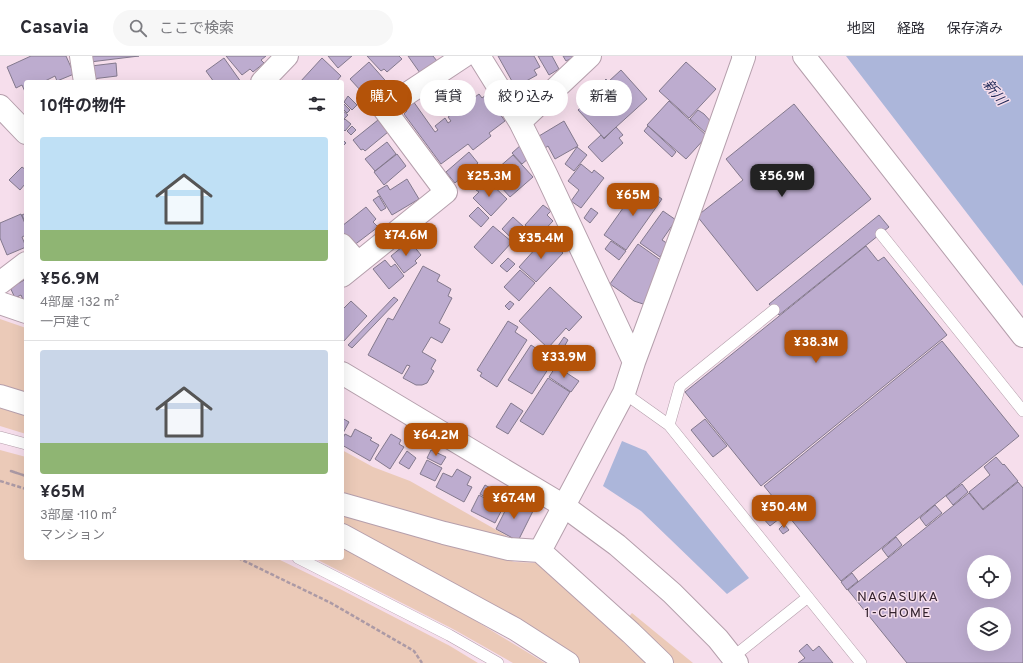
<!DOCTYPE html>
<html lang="ja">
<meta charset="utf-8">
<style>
body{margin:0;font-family:Overpass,"Noto Sans JP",sans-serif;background:#f7f7f7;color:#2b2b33;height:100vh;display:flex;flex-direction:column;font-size:15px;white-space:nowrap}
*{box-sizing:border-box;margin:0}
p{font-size:13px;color:#7c7c81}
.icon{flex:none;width:22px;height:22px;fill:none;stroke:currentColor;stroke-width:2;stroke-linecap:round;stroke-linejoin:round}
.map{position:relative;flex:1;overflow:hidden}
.panel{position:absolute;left:24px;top:24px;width:320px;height:480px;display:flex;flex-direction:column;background:#fff;border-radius:4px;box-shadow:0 4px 16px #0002}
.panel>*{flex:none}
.top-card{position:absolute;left:356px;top:24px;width:380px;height:36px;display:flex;gap:8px}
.controls{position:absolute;left:967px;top:499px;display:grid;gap:8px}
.controls a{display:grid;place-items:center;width:44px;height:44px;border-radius:50%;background:#fff;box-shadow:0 4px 16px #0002;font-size:20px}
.price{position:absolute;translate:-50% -34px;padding:0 9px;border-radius:8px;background:#b45309;color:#fff;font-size:13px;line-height:26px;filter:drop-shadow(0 1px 2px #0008)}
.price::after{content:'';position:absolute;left:50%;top:24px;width:12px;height:9px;margin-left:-6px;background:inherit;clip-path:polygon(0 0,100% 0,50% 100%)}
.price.on{background:#222;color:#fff}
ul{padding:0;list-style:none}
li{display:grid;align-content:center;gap:8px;height:212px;padding:0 16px}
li+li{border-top:1px solid #e1e1e2}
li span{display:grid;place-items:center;height:124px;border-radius:4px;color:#555}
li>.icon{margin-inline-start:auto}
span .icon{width:72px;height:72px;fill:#fffc;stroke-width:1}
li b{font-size:17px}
h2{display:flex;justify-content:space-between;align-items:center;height:48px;padding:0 16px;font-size:17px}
.chip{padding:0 14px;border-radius:18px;background:#fff;box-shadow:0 4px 16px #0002;font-size:14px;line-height:36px}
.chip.on{background:#b45309;color:#fff}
header{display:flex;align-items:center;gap:24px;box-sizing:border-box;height:56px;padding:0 20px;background:#fff;border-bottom:1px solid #e1e1e2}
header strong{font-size:19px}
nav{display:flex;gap:22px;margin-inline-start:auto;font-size:14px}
.search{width:280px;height:36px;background:#f7f7f7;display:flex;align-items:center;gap:10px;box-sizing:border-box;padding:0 14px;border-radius:22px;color:#7c7c81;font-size:15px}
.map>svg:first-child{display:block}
.green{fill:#ebcab8}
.water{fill:#acb6da}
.building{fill:#bdaccf;stroke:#83798d;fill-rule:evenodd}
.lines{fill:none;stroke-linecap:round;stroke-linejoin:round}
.service-casing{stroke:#b59fac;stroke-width:12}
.minor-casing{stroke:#b59fac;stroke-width:24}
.tertiary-casing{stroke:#b59fac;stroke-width:24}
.path{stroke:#ac9aa5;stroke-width:2.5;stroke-dasharray:4 2;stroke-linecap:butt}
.service{stroke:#fff;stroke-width:11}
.minor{stroke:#fff;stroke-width:22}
.tertiary{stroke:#fff;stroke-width:22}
.labels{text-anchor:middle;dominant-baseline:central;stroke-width:3;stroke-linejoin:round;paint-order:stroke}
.water-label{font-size:14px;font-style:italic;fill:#232b59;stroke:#f6deec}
.neighbourhood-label{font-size:14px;letter-spacing:1px;fill:#34232e;stroke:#f6deec}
</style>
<header>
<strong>Casavia</strong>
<div class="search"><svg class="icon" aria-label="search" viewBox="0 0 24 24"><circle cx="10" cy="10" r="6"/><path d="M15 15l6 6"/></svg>ここで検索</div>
<nav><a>地図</a><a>経路</a><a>保存済み</a></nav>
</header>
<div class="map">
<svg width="1023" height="607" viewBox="0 0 1023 607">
<rect width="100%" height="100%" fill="#f6deec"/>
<path class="green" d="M0,263L26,272V337L0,330Z
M0,352L26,360V378L0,370Z
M0,394L26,401V502H276L340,533L450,590L478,607H0Z
M342,394L373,411L410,425L507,480L504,484L342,436Z
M342,459L515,506L540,507L652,607H580L500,555L342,473Z
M342,492L428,536L545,607H513L453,573L314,502H342Z
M632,557L693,607H674L626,564Z"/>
<path class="water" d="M846,0H1023V230Z
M622,385L646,395L749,522L727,538L641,455L603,430Z"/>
<path class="building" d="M31,0H66L74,18L57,25L55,20L43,26H26V38L22,29L16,32L7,11Z
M89,0H139L90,6Z
M226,0H266L261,4L264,7L253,16L250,13L242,19Z
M328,0H352L338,12Z
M367,0H399L402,3L387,16L384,13L381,15Z
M408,0H433L437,5L420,17Z
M498,0H534L540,11L534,14L537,19L519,29L516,25L513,27Z
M538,0H552L559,13L549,19Z
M563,0H574V1L566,5Z
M224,2L241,26H214L206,15Z
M322,2L341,20L336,26H300Z
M369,6L391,31L378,43L366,30L361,35L350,23Z
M686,6L716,33L689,62L659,35Z
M116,7L117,20L92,23L91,10Z
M621,14L647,43L604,82L578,54L580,52L578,49L586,41L594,49L602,41L595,34L606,23L608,26Z
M479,38L482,42L486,39L505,65L489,77L491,80L473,94L468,88L441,108L404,58L407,55L404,51L413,45L435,76L438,74L435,70L445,62L448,67L451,65L448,61Z
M348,40L357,49L352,54L344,46Z
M364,40L373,48L368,53L359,46Z
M669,45L707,80L686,103L647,69Z
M344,48L350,54L347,57L342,52V50Z
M794,48L871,143L757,235L697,160L743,124L726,103Z
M342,54L348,59L342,65Z
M698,54L704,58L714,69L706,77L690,63Z
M345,63L351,68L345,75L342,72V66Z
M378,64L388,76L365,95L363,93L361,94L353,84Z
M564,65L578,90L555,103L548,90L545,92L539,80Z
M352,70L356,74L351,79L347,75Z
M648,70L676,96L672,101L644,75Z
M616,71L623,79L619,82L623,87L602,106L588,91L601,79L604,83Z
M342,83L346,87L342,91Z
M387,86L396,98L375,115L365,103Z
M522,88L529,102L522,108L512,97Z
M577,91L587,99L574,115L565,108Z
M469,96L478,107L455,127L446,116Z
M397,98L406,110L384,129L374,116Z
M513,99L533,121L510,141L490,119Z
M581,108L592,117L594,114L604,122L581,152L571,145L579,134L568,125Z
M22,111L26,114V129L25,128L20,134L9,124Z
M407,123L419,143L392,159L377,135L387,129L390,134Z
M486,123L507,143L491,160L473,142L479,136L476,134Z
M640,128L662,143L626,194L604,179Z
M379,140L386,152L381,155L373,144Z
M543,149L551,155L547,159L553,165L538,181L525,169Z
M366,151L376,163L373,166L378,171L353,190L342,175V170Z
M478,151L489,162L481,171L469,160Z
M591,152L598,157L590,167L584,162Z
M663,155L676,164L662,184L668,188L660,201L640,187Z
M26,157V169L22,159Z
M21,158L26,170V179L22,181L26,191L7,199L0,182V167Z
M879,159L889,171L779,259L769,248Z
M513,161L537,183L526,196L502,173Z
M493,170L512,186L492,208L474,191Z
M553,172L564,182L558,189L547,179Z
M546,181L563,197L536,226L519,211Z
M409,184L421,199L415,205L417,207L404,217L391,200L402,191L401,190Z
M611,185L626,195L619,204L605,193Z
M638,188L662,205L646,249L634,245L610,228Z
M866,190L878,205L884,201L947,279L761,430L685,336Z
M508,202L515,208L507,216L500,210Z
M385,204L391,211L395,208L404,220L389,233L373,213Z
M423,210L440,219L437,225L451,233L448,240L452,242L439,267L450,273L442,287L431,281L422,296L436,304L431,313L434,315L427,327L422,329H416L403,322L410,310L407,309L402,318L368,299L388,262L393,264Z
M520,214L535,227L519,245L504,231Z
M26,223V245L24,246L21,239L15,242L9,229L18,225L19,227Z
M550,231L582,261L569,275L566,272L548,292L519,265Z
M394,241L398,244L352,292L348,289Z
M351,245L367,260L343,286L342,285V254Z
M510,245L514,248L509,254L505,250Z
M508,265L518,271L515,276L527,284L497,331L480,320L482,317L477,314Z
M564,281L568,284L561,296L556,293Z
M942,285L1019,380L841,525L764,430Z
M531,289L554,304L532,338L508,324Z
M556,310L579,325L571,336L549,321Z
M548,322L570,336L543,379L520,365Z
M511,347L523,355L508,378L496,371Z
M342,362L349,366L342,379Z
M705,363L727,390L713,401L691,374Z
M355,373L372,382L370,384L379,389L370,405L342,389V384L345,378L351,381Z
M391,378L401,384L399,388L404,391L390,413L375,403Z
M431,394L446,401L441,409L427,402Z
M407,395L416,402L409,413L399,407Z
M996,401L1003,409L1004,408L1018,425L983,453L969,436L990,419L984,411Z
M427,404L442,412L435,425L420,418Z
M457,413L471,421L467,429L472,431L464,446L436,431L443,417L452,421Z
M1018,426L1023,432V607H907L848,534L969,437L983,454ZM974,506H1004V536H974ZM974,558H1004V588H974Z
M962,428L968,436L953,449L946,440Z
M485,429L492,433L487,442L480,438Z
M493,435L508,442L495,467L471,455L479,439L488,444Z
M511,443L533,455L518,485L496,473Z
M935,449L942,457L926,470L920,462Z
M771,452L779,463L770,470L761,460Z
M784,468L789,474L783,478L779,473Z
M896,481L902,489L888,501L882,493Z
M852,517L858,525L847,534L841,526Z
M807,588L813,595L819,590L833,607H798L805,602L799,595Z"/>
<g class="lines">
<defs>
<path id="service" d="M881,178L1023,355
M774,254L680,330L669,369L861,607
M624,337L669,369
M0,381L26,388
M298,502L449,579L498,607
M733,601L808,541"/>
<path id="minor" d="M81,0L85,26
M479,0L520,66L546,118L634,306
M804,0L1023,280
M262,26L287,0
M520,66L590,0
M342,189L358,207
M342,220L446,136L384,53L464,0
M0,227L26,207
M0,247L26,256
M0,340L26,348
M342,448L444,477L509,493L540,495L631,577L662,607
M342,479L515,573L568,607
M540,495L624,337L634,306L685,168L744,1L743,0"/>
<path id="tertiary" d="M0,50L26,77
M342,317L564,450L617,489L672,537L718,583L737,607"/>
</defs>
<use href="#service" class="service-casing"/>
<use href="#minor" class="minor-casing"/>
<use href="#tertiary" class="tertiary-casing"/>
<path class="path" d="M26,420L11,415L26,420
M0,425L26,433
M238,502L331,547L414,595L422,607"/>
<use href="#service" class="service"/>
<use href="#minor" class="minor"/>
<use href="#tertiary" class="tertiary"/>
</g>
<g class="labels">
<g class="water-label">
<text transform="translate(994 37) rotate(52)">新川</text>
</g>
<g class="neighbourhood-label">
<text x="898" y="541">NAGASUKA<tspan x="898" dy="16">1-CHOME</tspan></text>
</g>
</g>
</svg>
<div class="controls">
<a><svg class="icon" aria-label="locate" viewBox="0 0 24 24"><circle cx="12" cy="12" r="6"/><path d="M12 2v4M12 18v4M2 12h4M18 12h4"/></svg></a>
<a><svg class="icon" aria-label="layers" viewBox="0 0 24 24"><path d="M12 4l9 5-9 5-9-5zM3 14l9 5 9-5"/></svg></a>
</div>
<b class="price" style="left:489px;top:142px">¥25.3M</b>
<b class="price on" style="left:782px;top:142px">¥56.9M</b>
<b class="price" style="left:633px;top:161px">¥65M</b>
<b class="price" style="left:406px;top:201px">¥74.6M</b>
<b class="price" style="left:541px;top:204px">¥35.4M</b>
<b class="price" style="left:816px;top:308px">¥38.3M</b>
<b class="price" style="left:564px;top:323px">¥33.9M</b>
<b class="price" style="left:436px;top:401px">¥64.2M</b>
<b class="price" style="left:514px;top:464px">¥67.4M</b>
<b class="price" style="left:784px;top:473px">¥50.4M</b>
<div class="top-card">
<a class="chip on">購入</a>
<a class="chip">賃貸</a>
<a class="chip">絞り込み</a>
<a class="chip">新着</a>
</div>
<section class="panel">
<h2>10件の物件<svg class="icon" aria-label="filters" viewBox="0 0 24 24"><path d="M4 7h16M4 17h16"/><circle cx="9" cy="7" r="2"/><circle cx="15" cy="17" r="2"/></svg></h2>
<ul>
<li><span style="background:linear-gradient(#bfe0f5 75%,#8fb573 0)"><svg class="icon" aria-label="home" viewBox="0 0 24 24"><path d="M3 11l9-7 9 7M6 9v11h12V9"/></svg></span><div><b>¥56.9M</b><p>4部屋 · 132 m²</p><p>一戸建て</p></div></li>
<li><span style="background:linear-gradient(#c9d6e8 75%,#8fb573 0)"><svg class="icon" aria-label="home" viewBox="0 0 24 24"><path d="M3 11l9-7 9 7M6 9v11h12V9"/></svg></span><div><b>¥65M</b><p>3部屋 · 110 m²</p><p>マンション</p></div></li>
</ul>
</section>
</div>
